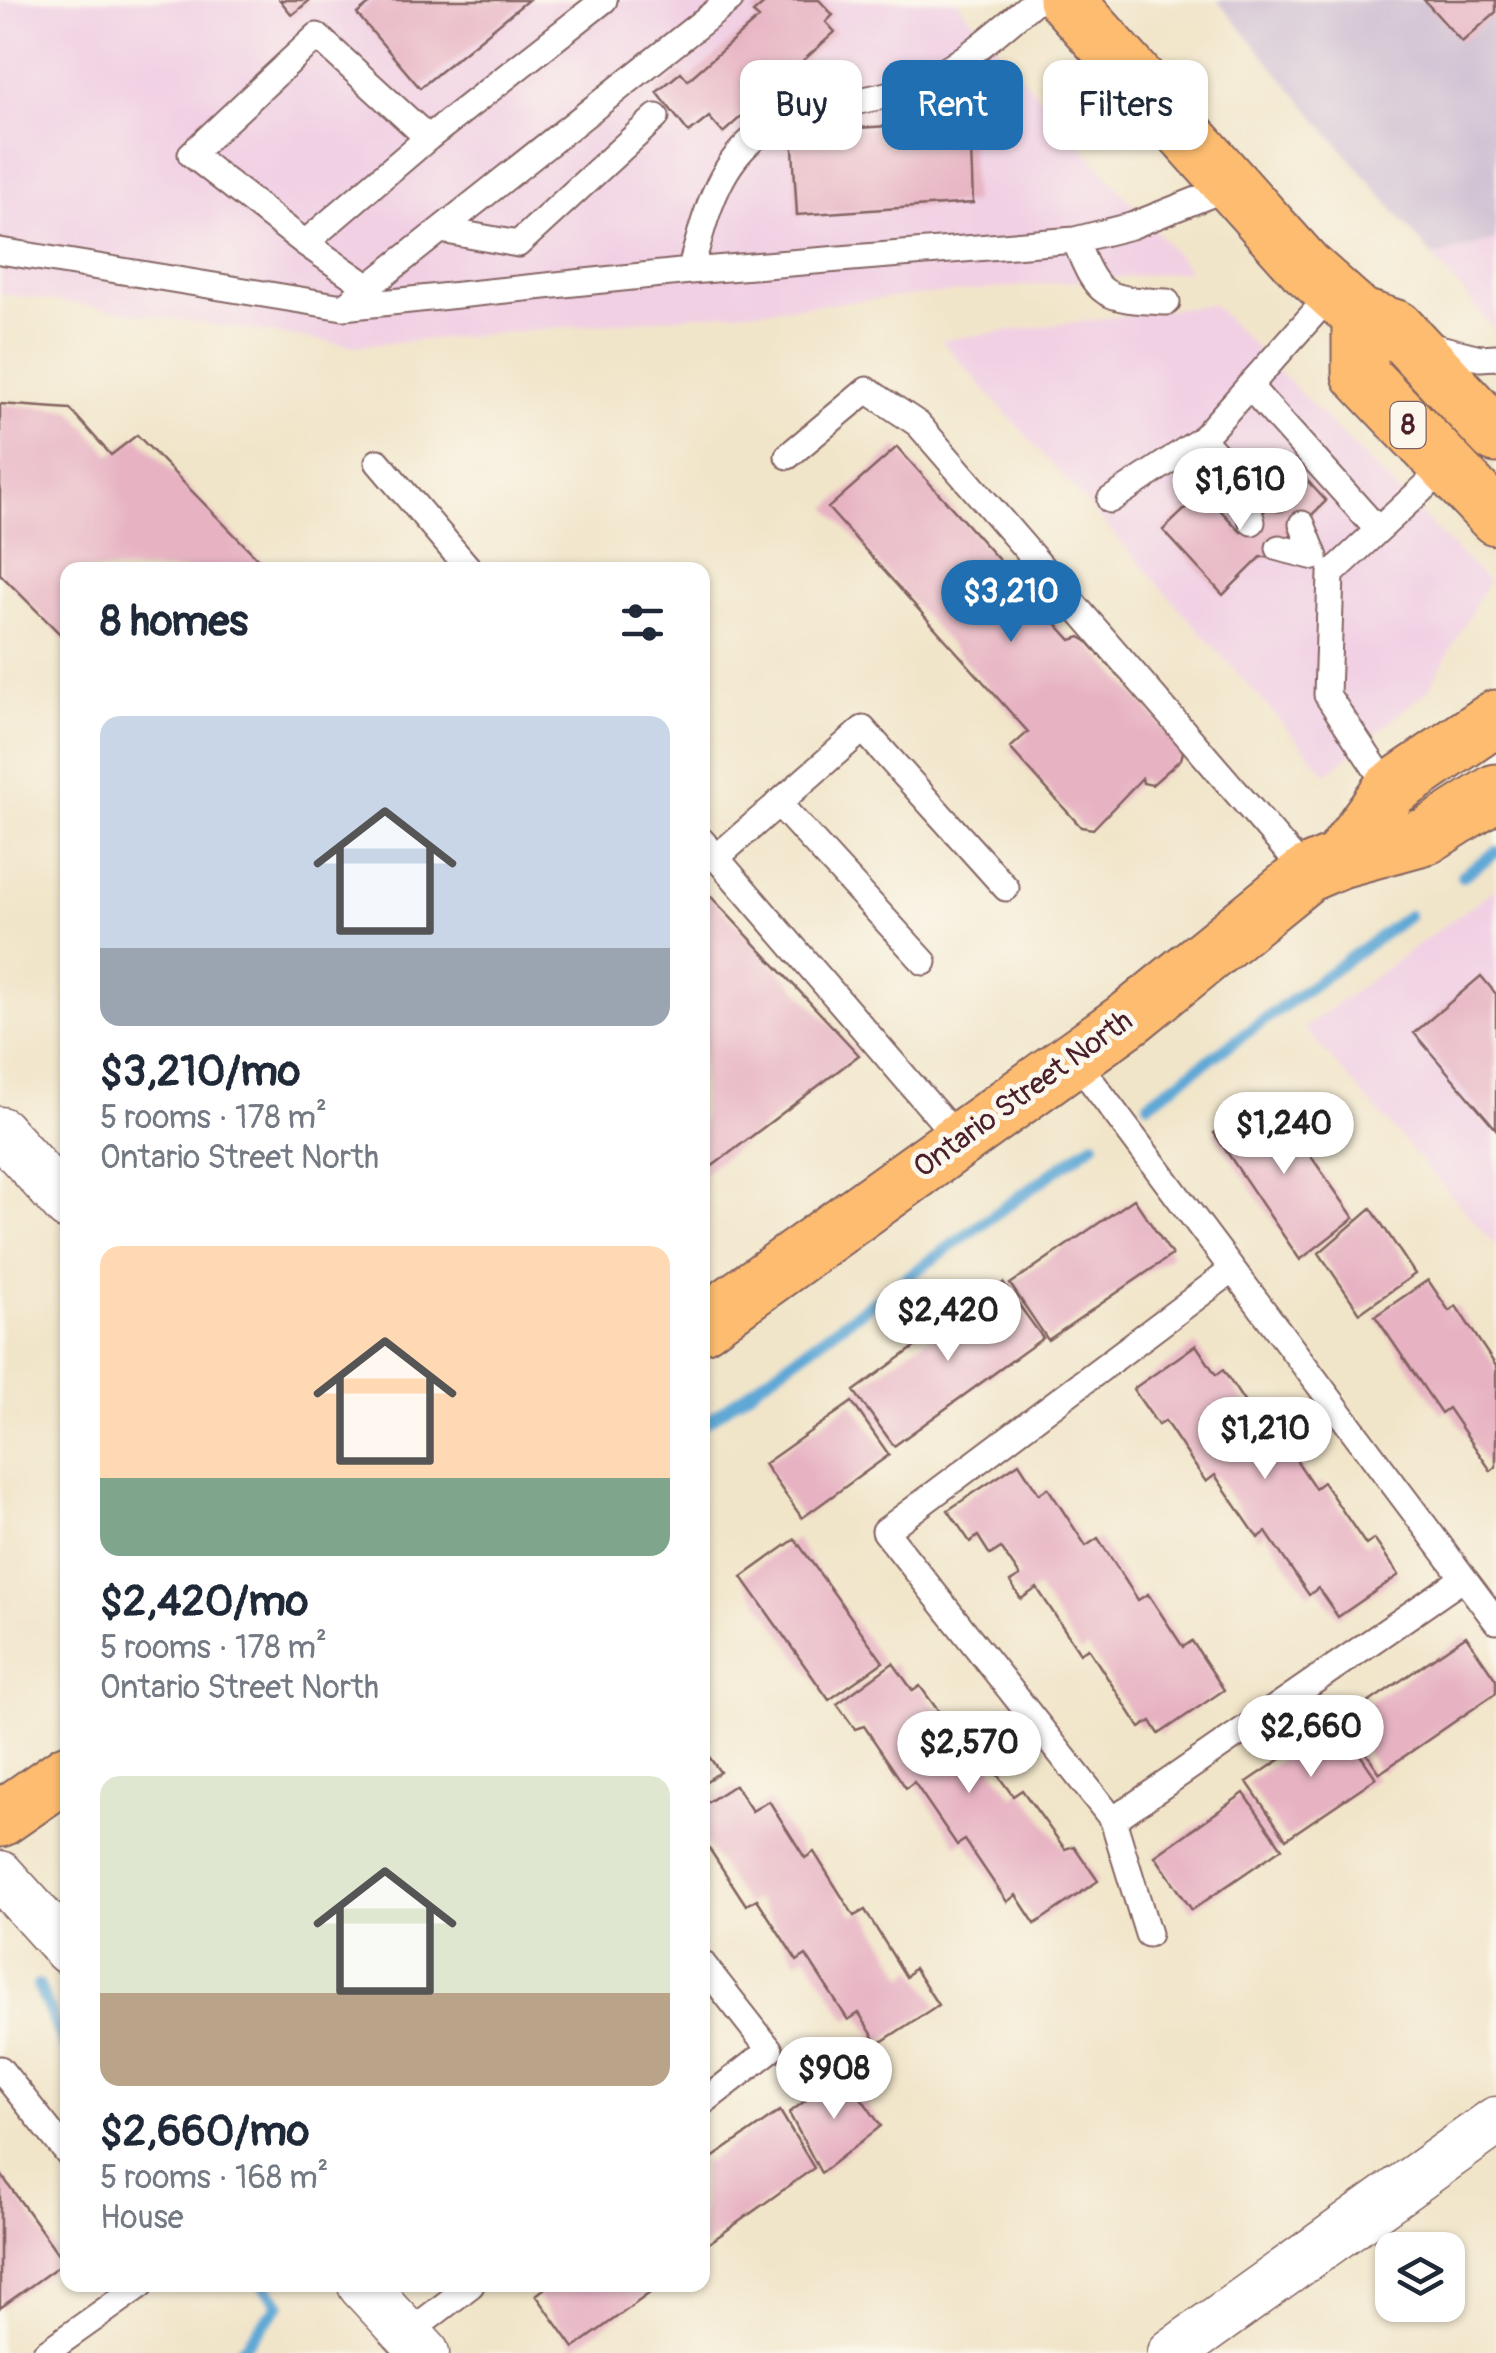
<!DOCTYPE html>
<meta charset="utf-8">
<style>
body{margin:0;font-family:Pangolin,sans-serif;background:#f2f2f3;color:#1f2937;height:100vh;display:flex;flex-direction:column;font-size:38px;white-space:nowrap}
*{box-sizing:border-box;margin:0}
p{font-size:32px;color:#747a83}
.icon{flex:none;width:55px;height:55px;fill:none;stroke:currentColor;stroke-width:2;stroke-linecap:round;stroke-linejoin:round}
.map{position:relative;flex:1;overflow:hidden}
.drawer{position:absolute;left:60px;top:562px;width:650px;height:1730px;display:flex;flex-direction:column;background:#fff;border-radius:20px;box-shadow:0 2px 8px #0004}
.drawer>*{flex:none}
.guide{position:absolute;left:740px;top:60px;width:605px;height:90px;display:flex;gap:20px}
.buttons{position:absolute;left:1375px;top:2232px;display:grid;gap:20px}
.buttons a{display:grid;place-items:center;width:90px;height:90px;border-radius:20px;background:#fff;box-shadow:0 2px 8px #0004;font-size:50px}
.price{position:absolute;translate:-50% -85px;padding:0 22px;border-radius:35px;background:#fff;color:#222;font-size:32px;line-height:65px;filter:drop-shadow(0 2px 5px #0008)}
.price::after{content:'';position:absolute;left:50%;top:60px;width:30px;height:22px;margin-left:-15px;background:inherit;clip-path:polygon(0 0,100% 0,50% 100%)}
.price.current{background:#1f6fb2;color:#fff}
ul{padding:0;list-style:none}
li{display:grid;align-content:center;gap:20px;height:530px;padding:0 40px}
li span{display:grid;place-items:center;height:310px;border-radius:20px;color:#555}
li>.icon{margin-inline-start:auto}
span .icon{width:180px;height:180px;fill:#fffc;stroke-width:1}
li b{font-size:42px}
h2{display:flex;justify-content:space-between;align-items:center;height:120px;padding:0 40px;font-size:42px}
.pill{padding:0 35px;border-radius:20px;background:#fff;box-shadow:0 2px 8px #0004;font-size:35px;line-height:90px}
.pill.current{background:#1f6fb2;color:#fff}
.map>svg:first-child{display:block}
.built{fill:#f1d0e4}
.industrial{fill:#cebed1}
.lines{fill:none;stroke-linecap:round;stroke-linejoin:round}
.stream{stroke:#5fa8d6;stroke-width:12}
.building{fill:#e7b3c3}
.lane-casing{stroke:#846462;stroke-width:29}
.street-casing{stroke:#846462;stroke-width:51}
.primary-casing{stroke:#846462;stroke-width:59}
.lane{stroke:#fff;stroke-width:25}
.street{stroke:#fff;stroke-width:48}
.primary{stroke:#fdbc6f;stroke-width:55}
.labels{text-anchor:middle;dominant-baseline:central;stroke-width:10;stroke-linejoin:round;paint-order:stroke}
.shield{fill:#fbf7ec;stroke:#7f6065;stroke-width:2.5}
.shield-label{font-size:28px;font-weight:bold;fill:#4a1f2b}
.street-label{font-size:30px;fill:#4a1f2b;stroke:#fbf7ec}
</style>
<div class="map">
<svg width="1496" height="2353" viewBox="0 0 1496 2353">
<rect width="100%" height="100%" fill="#fbf7ec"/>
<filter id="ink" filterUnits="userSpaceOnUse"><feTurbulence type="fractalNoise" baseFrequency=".01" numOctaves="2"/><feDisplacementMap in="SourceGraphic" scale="20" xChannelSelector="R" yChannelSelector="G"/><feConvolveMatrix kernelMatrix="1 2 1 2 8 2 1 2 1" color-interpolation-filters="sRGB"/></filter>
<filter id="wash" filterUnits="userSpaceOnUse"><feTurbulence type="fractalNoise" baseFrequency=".0048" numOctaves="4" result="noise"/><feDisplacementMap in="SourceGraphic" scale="40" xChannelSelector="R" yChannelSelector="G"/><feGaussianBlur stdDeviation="2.25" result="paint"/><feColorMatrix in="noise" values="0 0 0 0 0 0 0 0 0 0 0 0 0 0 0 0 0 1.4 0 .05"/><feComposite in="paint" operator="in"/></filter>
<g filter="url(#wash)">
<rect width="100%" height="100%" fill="#f1e5c9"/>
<path class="built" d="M0,0H956L1190,271L356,346L0,293Z
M1496,240V332L1433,257Z
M1212,304L1488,582L1429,689L1327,774L941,340Z
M1496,888V1246L1304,1028Z"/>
<path class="industrial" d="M1217,0H1496V240L1433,257Z"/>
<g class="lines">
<path class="stream" d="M1462,876L1496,852
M1149,1103L1408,916
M702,1425L1094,1143
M38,1985L68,2054
M239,2353L280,2304L264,2285"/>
</g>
<g id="blocks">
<path class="building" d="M280,0H310L292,15Z
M374,0H528L420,88L357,14Z
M768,0H819L833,15L826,22L835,32L723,133L709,117L689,133L657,92L681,72L688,80L759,18L753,13Z
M1424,0H1496V12L1462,42Z
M970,121L973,203L797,215L792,132Z
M0,404L70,409L111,455L137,435L269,570H68V642L0,574Z
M897,447L1071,640L1080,637L1087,641L1178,743L1183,752L1181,759L1152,785L1143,783L1142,778L1093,829L1081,827L1010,748L1028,732L828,508Z
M1303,476L1326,501L1269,557H1261L1223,595L1163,530L1203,492L1241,532Z
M702,887L859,1055L702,1174Z
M1481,976L1496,994V1129L1414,1033Z
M1269,1096L1354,1218L1300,1260L1214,1133Z
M1134,1199L1172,1255L1048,1340L1010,1284Z
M1371,1208L1415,1274L1360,1313L1319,1253Z
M1428,1280L1449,1311L1456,1306L1496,1366V1467L1491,1471L1448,1408L1441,1413L1375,1316Z
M1003,1283L1043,1338L894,1446L854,1391Z
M1196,1345L1216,1375L1223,1370L1265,1433L1274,1427L1315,1488L1323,1482L1366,1545L1374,1539L1399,1575L1338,1617L1318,1588L1309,1595L1266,1532L1258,1538L1215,1475L1206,1482L1165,1421L1158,1425L1133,1389Z
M852,1402L889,1455L802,1518L764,1464Z
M1019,1463L1039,1494L1048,1488L1086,1546L1098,1538L1138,1600L1148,1594L1183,1647L1192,1641L1224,1690L1159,1734L1151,1721L1140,1728L1088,1648L1080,1653L1037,1588L1021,1599L1010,1582L1020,1576L1001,1548L990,1555L978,1536L970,1542L948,1510Z
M795,1539L883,1662L829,1700L742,1577Z
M1466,1636L1496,1680V1693L1380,1773L1343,1720Z
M893,1663L913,1691L920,1686L964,1746L972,1740L1013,1796L1022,1790L1065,1849L1074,1846L1098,1881L1035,1924L1016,1895L1007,1902L965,1840L957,1845L914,1782L906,1788L864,1726L855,1729L837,1704Z
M1337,1721L1376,1778L1286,1839L1247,1782Z
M702,1747L720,1772L702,1784Z
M735,1785L752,1811L769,1801L805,1858L814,1852L854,1916L865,1910L906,1977L914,1968L938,2005L878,2044L859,2013L848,2020L806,1955L797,1961L757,1899L746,1905L705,1842L702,1843V1806Z
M1244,1793L1282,1848L1192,1910L1155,1856Z
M843,2072L881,2126L821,2173L789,2113Z
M780,2111L814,2168L702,2248V2165Z
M0,2173L64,2262L0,2308Z
M549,2285H661L574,2348L536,2295Z"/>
</g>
</g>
<g filter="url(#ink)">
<use href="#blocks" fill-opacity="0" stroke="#846462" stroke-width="2.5"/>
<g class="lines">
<defs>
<path id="lane" d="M428,138L317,36L191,154L305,243L428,138L604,0
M441,230L518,244L656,117
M1075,240C1098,299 1104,299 1167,302
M305,243L367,286
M0,251L343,307L690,271L1075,240L1131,226L1232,186
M690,271C707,211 720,148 783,120C822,103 870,103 910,88C958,70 997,32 1036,0
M343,307L730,0
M1423,344L1480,358L1496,357
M1249,386L1378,530
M788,456L867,390L918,424L1307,874
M378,462L470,570
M1240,480L1278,498
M1110,500L1202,439
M1252,522L1240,480L1202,439L1333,292
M1279,548L1315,557L1302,524
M1390,790L1327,695L1331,574L1447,466
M778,803L924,962
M702,841L959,1140
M716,858L863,729L1006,888
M1074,1058L1496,1621
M1113,1820L1462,1579
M1148,1934L1113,1820L885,1531L1231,1271
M702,1963L770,2050L702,2103
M0,2069L68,2154
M406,2335L471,2285
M45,2353L141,2285"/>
<path id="street" d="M0,1131L68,1206
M0,1875L68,1950
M362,2285L425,2353
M1172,2353L1496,2121"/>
<path id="primary" d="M1066,0L1305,267L1360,316L1396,328L1496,435
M1360,316V374L1496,517
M1340,860L1390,790L1496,718
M702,1325L1131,1017L1307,874L1340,860L1427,836L1496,792
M0,1819L68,1772"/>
</defs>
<use href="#lane" class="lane-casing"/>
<use href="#street" class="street-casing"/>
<use href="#primary" class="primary-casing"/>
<use href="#lane" class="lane"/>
<use href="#street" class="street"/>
<use href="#primary" class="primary"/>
</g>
</g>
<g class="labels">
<rect class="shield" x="1390.5" y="402" width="35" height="46" rx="8"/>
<g class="shield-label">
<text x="1408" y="425">8</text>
</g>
<g class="street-label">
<text transform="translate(1023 1094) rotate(-36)">Ontario Street North</text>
</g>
</g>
</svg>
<div class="buttons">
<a><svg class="icon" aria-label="layers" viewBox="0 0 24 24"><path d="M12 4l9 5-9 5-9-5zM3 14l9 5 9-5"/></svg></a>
</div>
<b class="price" style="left:1240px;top:533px">$1,610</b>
<b class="price current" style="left:1011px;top:645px">$3,210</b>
<b class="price" style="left:1284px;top:1177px">$1,240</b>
<b class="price" style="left:948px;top:1364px">$2,420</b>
<b class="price" style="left:1265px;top:1482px">$1,210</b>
<b class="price" style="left:1311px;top:1780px">$2,660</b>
<b class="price" style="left:969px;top:1796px">$2,570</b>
<b class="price" style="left:834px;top:2122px">$908</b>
<div class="guide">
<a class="pill">Buy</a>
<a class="pill current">Rent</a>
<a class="pill">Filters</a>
</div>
<section class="drawer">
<h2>8 homes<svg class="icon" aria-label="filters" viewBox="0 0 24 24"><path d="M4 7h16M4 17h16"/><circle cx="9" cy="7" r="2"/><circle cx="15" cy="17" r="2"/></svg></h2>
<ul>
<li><span style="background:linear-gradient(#c9d6e8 75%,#9aa5b1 0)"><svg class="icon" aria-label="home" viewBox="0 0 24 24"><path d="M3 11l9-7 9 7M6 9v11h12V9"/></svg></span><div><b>$3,210/mo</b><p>5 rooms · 178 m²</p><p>Ontario Street North</p></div></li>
<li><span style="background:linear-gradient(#ffd9b3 75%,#7fa58c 0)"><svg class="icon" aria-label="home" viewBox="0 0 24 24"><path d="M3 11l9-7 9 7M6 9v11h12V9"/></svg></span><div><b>$2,420/mo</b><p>5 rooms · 178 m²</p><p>Ontario Street North</p></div></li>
<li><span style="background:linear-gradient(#dfe7d0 70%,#b9a48a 0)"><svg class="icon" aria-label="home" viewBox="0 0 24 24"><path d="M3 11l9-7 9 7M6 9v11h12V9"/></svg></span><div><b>$2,660/mo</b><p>5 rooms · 168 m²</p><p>House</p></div></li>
</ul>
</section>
</div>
